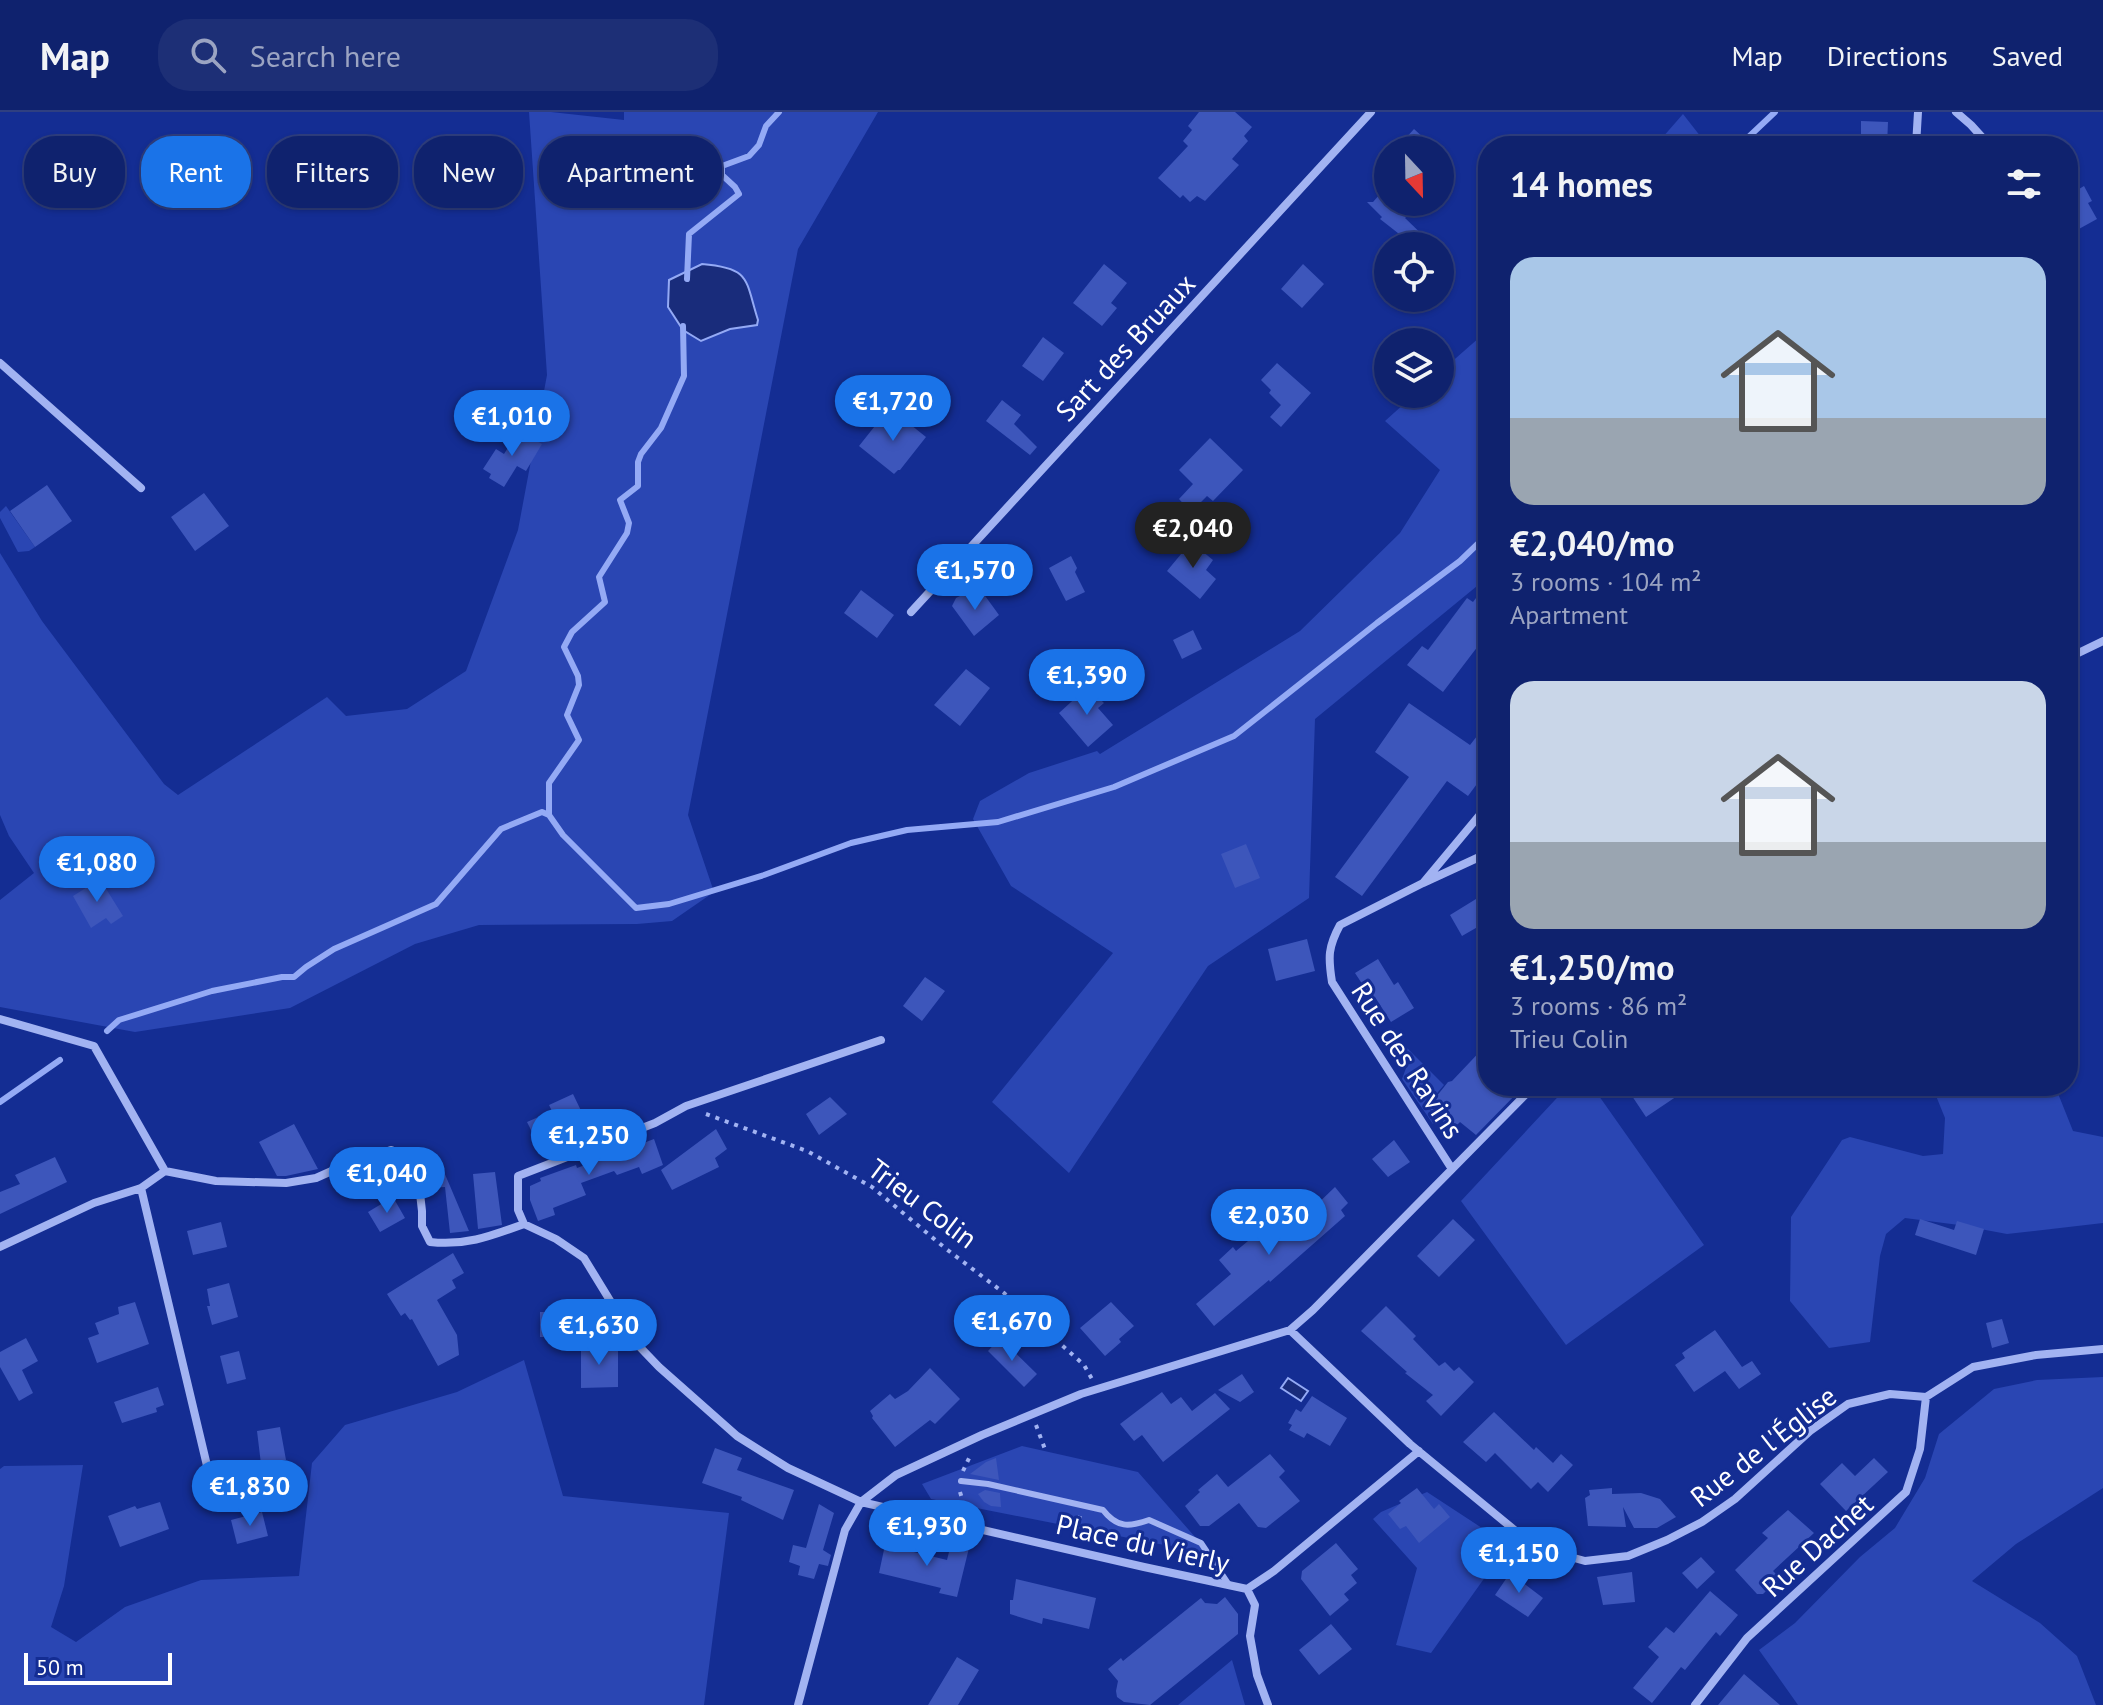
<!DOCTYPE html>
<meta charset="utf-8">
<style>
body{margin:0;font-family:"PT Sans",sans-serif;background:#1d2f76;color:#f1f3f6;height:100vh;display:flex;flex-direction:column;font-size:30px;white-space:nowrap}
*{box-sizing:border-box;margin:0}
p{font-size:26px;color:#9ba4c2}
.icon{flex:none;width:44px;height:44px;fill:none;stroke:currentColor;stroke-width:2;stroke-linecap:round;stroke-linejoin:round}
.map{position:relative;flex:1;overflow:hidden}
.sheet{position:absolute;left:1478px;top:24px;width:600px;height:960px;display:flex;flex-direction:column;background:#0f226e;border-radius:32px;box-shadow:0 2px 6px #0004,0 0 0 2px #2f3f81}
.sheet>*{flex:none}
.guide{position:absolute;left:24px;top:24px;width:760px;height:72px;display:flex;gap:16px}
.needle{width:52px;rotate:158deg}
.fabs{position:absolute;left:1374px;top:24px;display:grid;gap:16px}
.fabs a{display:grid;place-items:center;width:80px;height:80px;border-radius:50%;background:#0f226e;box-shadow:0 2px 6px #0004,0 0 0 2px #2f3f81;font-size:40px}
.scale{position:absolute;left:24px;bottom:20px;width:148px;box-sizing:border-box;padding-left:8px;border:4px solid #fff;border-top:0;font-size:22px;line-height:28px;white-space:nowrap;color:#fff;-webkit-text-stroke:6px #142d93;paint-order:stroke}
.price{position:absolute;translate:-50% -68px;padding:0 18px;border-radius:28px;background:#1a73e8;color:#fff;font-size:26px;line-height:52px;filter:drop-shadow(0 2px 4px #0008)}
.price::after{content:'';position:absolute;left:50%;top:48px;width:24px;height:18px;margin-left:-12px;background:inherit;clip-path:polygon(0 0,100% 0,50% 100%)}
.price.selected{background:#222;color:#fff}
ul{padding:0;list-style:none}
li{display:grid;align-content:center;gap:16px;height:424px;padding:0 32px}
li span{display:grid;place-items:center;height:248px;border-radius:24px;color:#555}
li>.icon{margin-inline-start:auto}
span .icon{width:144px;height:144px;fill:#fffc;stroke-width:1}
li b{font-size:34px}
h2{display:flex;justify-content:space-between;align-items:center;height:96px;padding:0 32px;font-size:34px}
.chip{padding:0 28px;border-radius:32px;background:#0f226e;box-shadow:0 2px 6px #0004,0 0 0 2px #2f3f81;font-size:28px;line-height:72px}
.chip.selected{background:#1a73e8;color:#fff}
header{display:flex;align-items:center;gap:48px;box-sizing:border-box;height:112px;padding:0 40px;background:#0f226e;border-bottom:2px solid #2f3f81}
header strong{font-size:38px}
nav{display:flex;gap:44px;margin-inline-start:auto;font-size:28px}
.search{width:560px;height:72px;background:#1d2f76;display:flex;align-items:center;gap:20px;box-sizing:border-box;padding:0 28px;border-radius:32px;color:#9ba4c2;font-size:30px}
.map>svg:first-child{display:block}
.green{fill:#2a46b3}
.water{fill:#192c7b;stroke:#94aaf5;stroke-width:2}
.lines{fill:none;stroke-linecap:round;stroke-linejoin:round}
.stream{stroke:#94aaf5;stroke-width:6}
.building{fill:#3d56bb}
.path{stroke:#a2b3f2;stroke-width:4;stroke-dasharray:4 6;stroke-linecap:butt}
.lane{stroke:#a2b3f2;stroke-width:6}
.street{stroke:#a2b3f2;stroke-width:8}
.labels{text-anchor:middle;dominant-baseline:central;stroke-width:6;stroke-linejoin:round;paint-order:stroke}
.street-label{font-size:28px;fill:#fff;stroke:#142d93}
</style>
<header>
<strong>Map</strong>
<div class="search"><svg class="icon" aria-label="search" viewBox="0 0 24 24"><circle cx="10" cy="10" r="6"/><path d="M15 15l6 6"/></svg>Search here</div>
<nav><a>Map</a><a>Directions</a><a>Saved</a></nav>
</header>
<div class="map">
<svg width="2103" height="1593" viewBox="0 0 2103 1593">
<rect width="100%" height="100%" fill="#142d93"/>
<path class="green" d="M529,0H551L624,8V0H878L798,137L688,703L714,780L672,809L637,812L479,813L415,832L290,896L135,920L0,895V788L34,761L9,724L0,703V441L42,509L164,672L178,683L327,585L346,604L407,597L466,559L518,418L547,263Z
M1683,2L1708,34H1655Z
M1488,218V465L1315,607L1309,786L1208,854L1069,1061L992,990L1113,841L1011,774L973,707L980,689L1029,661L1097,639L1100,642L1300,519L1400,421L1440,358L1385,309L1415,282H1440V260Z
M6,394L35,435L29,439L18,440L0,406V400Z
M1404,933L1444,973L1427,993L1437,1009L1433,1012L1402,967L1406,956L1395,942Z
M1568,974H1592L1704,1133L1566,1233L1461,1089Z
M1932,974H2055L2073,1019L2103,1025V1111L2007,1122L1959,1113L1905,1106L1886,1122L1880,1144L1870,1230L1829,1236L1790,1189L1791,1105L1842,1028L1850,1025L1923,1044L1943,1042L1945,1006Z
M524,1248L563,1384L729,1401L704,1593H0V1357L4,1354L83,1353L64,1474L51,1515L76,1530L125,1495L201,1468L299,1464L312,1351L345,1313L457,1280Z
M2103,1265V1376L2016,1432L1972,1469L2040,1511L2077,1544L2096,1593H1798L1759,1538L1795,1511L1860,1445L1895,1416L1925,1366L1939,1322L1994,1277L2037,1268Z
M1022,1334L1138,1360L1210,1442L931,1387L922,1372Z
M1427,1380L1508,1433L1431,1541L1396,1533L1417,1456L1373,1407L1381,1400Z
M1232,1548L1245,1593H1178Z"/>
<path class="water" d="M702,152C751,156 745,167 758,208L757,213L730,217L701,229L683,218L668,195L669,168Z
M1288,1266L1308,1279L1301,1289L1281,1276Z"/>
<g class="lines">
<path class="stream" d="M1739,34L1775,0
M687,167L689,122L739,82L735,75L722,63V54L749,44L759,33L766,14L779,0
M549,703L563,723L636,796L669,792L764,763L851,731L907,718L998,710L1114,675L1234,624L1377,511L1460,449L1488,422
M107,919L119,908L212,879L282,865H294L306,855L334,837L436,792L501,717L542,700L549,703V671L579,628L567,603L579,573L578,564L564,535L572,520L605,490L599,465L627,421L629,411L620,388L638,374V350L641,342L661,316L684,264L683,214
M0,990L60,948"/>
</g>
<path class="building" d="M1199,0H1235L1252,15L1244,24L1248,29L1232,47L1239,53L1205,89L1197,84L1190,90L1183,83L1180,86L1158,66L1188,34L1183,29L1192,18L1188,14Z
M1861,9L1888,10L1887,34H1861Z
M1414,17L1437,38H1395Z
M2068,57L2079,77L2084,74L2092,89L2088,91L2097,107L2068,123Z
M1388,73V90H1406L1414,97L1405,106L1434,134H1394L1403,125L1380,107L1382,105L1367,90H1373Z
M1104,152L1127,171L1111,191L1117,196L1102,214L1073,191Z
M1303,152L1324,172L1302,196L1281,177Z
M1043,225L1064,241L1043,269L1022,254Z
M1277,251L1311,281L1281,315L1270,305L1281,293L1269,281L1271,278L1261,268Z
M1002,288L1021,303L1014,312L1037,335L1030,343L986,309Z
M896,301L926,325L900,358H898L894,362L859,334L882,305L888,310Z
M519,318L542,332L526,359L517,354L504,375L489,366L491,362L483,357L496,337L504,342Z
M1210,326L1243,358L1213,389L1207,384L1191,400L1179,387L1193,372L1179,358Z
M47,373L72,409L35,435L10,399Z
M204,381L229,414L195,439L171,405Z
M1191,430L1213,448L1206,458L1216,467L1200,487L1167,459Z
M1071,444L1077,456L1075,460L1085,480L1066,489L1049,456Z
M1488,470V521L1443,580L1407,553L1422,534L1428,538L1467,486L1473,490Z
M861,478L894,503L877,526L844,501Z
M983,481L999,503L974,524L952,494L956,486L964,482L972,490Z
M1193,518L1202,537L1182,547L1173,528Z
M966,557L990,576L960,614L934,593Z
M1089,576L1104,591L1098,596L1113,613L1088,635L1059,601L1082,580L1084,581Z
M1409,591L1470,633L1488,610V657L1468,684L1447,669L1362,784L1335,765L1409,665L1375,640Z
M1246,732L1260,766L1235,776L1221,742Z
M100,767L123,804L111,812L106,806L91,816L73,784Z
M1476,787L1488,809L1462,824L1450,803Z
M1307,827L1315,859L1276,869L1268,837Z
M1378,847L1394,873L1398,870L1414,896L1391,910L1375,885L1372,887L1355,861Z
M925,865L945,879L922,909L903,894Z
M1488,931V974H1524L1476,1023L1460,1010L1452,1018L1428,995L1448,970L1452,969Z
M1646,974H1692L1646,1005L1632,984Z
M573,982L586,1009L561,1020L560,1017L537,1030L527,1010L552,999L549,993Z
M830,985L847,1002L819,1023L806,1002Z
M294,1012L318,1057L286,1064H277L259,1030Z
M716,1017L727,1037L715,1046L719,1055L672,1078L661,1058Z
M654,1027L663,1053L642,1062L639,1055L617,1063L614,1059L581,1071L586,1083L553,1096L555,1103L538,1109L530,1088V1074L541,1069L540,1066L576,1053L577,1056Z
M1394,1028L1410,1050L1388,1065L1372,1047Z
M55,1045L67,1070L0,1102V1080L20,1072L15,1063Z
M441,1053L450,1074L469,1119L450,1121L445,1075L426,1076L422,1056Z
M495,1060L502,1113L478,1117L473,1062Z
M1335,1075L1348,1091L1341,1098L1345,1104L1270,1170L1269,1168L1214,1214L1196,1192L1231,1162L1219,1148L1233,1135L1236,1139L1254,1124L1256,1127L1268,1117L1276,1126L1309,1100Z
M393,1085L405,1106L380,1120L368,1100Z
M1453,1107L1475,1128L1439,1165L1417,1144Z
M1920,1107L1954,1118L1957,1109L1984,1117L1976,1143L1915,1123Z
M221,1110L227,1135L193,1143L187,1119Z
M453,1141L464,1161L452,1168L456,1176L437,1188L457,1223L459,1243L438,1254L412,1207L410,1208L405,1201L401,1204L387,1182Z
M229,1171L238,1205L212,1213L207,1194H210L207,1177Z
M135,1190L149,1232L97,1251L88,1226L99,1222L95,1211L119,1202L118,1195Z
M1111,1190L1134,1214L1119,1227L1121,1230L1105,1244L1080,1216Z
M1386,1194L1416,1224L1413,1227L1439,1254L1445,1250L1454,1259L1459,1255L1474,1270L1441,1304L1426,1289L1433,1283L1405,1261L1407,1260L1361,1219Z
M540,1200H569V1225H540Z
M2002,1207L2009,1231L1992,1236L1986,1211Z
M1715,1218L1742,1255L1752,1249L1761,1262L1739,1277L1725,1259L1694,1280L1675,1253L1685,1246L1682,1241Z
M26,1226L38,1249L22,1258L33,1281L19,1289L0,1255V1240Z
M1000,1226L1037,1262L1024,1275L988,1239Z
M581,1235H618V1275L581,1276Z
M239,1239L246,1267L227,1272L220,1244Z
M930,1256L960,1287L935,1312L930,1308L895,1335L872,1306L873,1304L870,1299L890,1282L895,1287L908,1279Z
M1242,1262L1254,1280L1240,1290L1218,1278Z
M158,1275L164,1293L156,1296L157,1300L122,1311L114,1290Z
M1162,1280L1171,1292L1181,1285L1192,1299L1215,1281L1230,1297L1163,1350L1142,1323L1134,1329L1120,1312Z
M1312,1284L1347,1306L1330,1334L1307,1321L1304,1326L1289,1318L1292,1313L1288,1311L1296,1297L1301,1300Z
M1494,1300L1534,1338L1536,1335L1553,1351L1561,1342L1573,1353L1548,1380L1538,1370L1531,1377L1495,1341L1486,1350L1463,1330Z
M280,1315L286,1348L261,1352L257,1319Z
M715,1336L742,1346L737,1358L794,1378L783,1408L741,1388L742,1385L702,1371Z
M1270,1342L1285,1359L1279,1365L1300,1389L1266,1416L1258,1415L1239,1391L1209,1414H1200L1185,1394L1200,1380L1198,1378L1217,1362L1228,1375Z
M996,1346L999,1368L970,1362L986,1350Z
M1874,1346L1888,1360L1846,1399L1820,1372L1842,1351L1855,1364Z
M1417,1376L1434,1397L1439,1392L1450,1405L1419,1431L1406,1414L1400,1417L1388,1402L1401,1391L1399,1389Z
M1612,1376V1382L1641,1381L1660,1387L1676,1405L1657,1416H1634L1623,1395L1626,1415L1588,1414L1585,1386L1590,1383L1589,1378Z
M985,1378L1000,1381L1001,1395L991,1394L984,1390L978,1382Z
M160,1390L169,1417L120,1435L108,1404L135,1394L137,1397Z
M819,1392L834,1401L823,1438L831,1443L828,1454L819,1452L814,1467L798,1463L800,1454L789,1450L793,1433L806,1436Z
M1788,1398L1814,1421L1773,1459L1780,1466L1763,1482H1757L1735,1458L1768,1426L1762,1421Z
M262,1400L268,1424L237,1432L231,1408Z
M1336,1431L1358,1457L1351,1463L1357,1471L1344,1482L1349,1488L1330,1504L1301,1467L1302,1459Z
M951,1432L969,1436L957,1485L939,1481L941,1476L879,1461L885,1433L947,1448Z
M1701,1445L1715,1460L1697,1477L1682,1461Z
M1632,1460L1635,1490L1603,1493L1597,1465Z
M1510,1461L1543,1486L1528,1505L1495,1483Z
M1016,1467L1096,1486L1089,1517L1043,1506L1042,1512L1010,1502V1488H1013Z
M1710,1479L1738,1503L1720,1524L1716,1520L1685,1558L1681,1555L1652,1591L1633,1576L1659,1545L1648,1535L1666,1515L1674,1521Z
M1225,1485L1238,1502V1522L1150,1593L1124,1590L1117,1585L1116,1579L1118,1569L1108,1557L1121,1546L1123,1549L1201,1486L1205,1491L1217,1492Z
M1331,1512L1352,1537L1319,1563L1299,1538Z
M957,1545L979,1558L958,1593H928Z
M1744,1562L1780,1593H1718Z"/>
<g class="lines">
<path class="path" d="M706,1002L807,1039L872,1075L945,1136L1004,1181L1084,1253L1092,1267
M1036,1313L1046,1340
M963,1359L971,1342
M960,1380L967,1402
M1075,1426L1080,1404"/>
<path class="lane" d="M961,1369L988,1372L1103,1398C1117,1416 1129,1415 1149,1408L1201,1431L1229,1473"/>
<path class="street" d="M1956,0L1971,13L1990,34
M1916,34L1918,0
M0,251L141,376
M911,500L1371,0
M2068,546L2103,529
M1488,693L1423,771L1488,741
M1423,771L1340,813C1328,835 1328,845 1332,870L1452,1057
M0,907L94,934L165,1059
M165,1059L216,1069L286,1071L316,1066L345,1053L391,1038L410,1045L418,1064L422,1099V1114L430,1130C466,1134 491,1124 524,1112
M141,1076L209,1362
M524,1112L556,1127L584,1146L636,1231L659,1255L737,1324L788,1356L861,1390L1144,1455L1247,1477L1274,1459L1419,1339
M524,1112L518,1098V1064L655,1011L686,994L881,928
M0,1135L94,1091L141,1076L165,1059
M1290,1218L1410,1332L1523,1425L1556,1441L1585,1449L1628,1444L1667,1428L1702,1410L1735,1387L1810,1319L1848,1292L1890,1282L1926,1285L1973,1255L2036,1243L2103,1237
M1247,1477L1255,1493L1250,1524L1257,1563L1268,1593
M798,1593L845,1418L861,1390L896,1363L982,1323L1081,1282L1290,1218L1313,1198L1534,974
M1695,1593L1747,1526L1906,1380L1920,1337L1926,1285"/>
</g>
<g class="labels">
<g class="street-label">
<text transform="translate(1125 235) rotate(-47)">Sart des Bruaux</text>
<text transform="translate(1408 948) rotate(57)">Rue des Ravins</text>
<text transform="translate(923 1091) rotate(37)">Trieu Colin</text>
<text transform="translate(1763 1334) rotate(-38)">Rue de l'Église</text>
<text transform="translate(1143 1431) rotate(13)">Place du Vierly</text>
<text transform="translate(1817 1433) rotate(-42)">Rue Dachet</text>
</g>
</g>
</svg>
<div class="fabs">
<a><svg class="needle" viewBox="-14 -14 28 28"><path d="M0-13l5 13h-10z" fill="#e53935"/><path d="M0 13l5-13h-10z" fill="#9ba4c2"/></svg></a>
<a><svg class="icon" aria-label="locate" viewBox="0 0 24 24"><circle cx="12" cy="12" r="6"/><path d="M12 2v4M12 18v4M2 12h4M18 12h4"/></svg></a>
<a><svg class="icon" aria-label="layers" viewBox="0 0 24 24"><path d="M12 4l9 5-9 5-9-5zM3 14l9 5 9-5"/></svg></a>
</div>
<div class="scale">50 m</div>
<b class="price" style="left:893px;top:331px">€1,720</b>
<b class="price" style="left:512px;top:346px">€1,010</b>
<b class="price selected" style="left:1193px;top:458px">€2,040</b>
<b class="price" style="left:975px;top:500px">€1,570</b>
<b class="price" style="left:1087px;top:605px">€1,390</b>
<b class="price" style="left:97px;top:792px">€1,080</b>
<b class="price" style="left:589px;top:1065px">€1,250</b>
<b class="price" style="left:387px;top:1103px">€1,040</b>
<b class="price" style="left:1269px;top:1145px">€2,030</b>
<b class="price" style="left:1012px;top:1251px">€1,670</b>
<b class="price" style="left:599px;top:1255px">€1,630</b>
<b class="price" style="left:250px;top:1416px">€1,830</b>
<b class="price" style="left:927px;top:1456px">€1,930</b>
<b class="price" style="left:1519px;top:1483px">€1,150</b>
<div class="guide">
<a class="chip">Buy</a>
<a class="chip selected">Rent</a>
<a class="chip">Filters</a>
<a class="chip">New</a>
<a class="chip">Apartment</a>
</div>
<section class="sheet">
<h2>14 homes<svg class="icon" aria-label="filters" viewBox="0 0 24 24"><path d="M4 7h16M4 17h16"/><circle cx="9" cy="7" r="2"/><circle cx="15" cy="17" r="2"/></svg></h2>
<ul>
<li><span style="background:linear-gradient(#a9c7e8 65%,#9aa5b1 0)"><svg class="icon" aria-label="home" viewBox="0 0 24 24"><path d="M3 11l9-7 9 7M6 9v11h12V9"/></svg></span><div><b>€2,040/mo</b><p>3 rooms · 104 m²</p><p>Apartment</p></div></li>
<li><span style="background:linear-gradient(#c9d6e8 65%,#9aa5b1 0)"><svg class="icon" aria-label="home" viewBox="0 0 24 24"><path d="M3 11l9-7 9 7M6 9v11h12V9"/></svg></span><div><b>€1,250/mo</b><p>3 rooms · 86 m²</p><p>Trieu Colin</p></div></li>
</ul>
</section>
</div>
